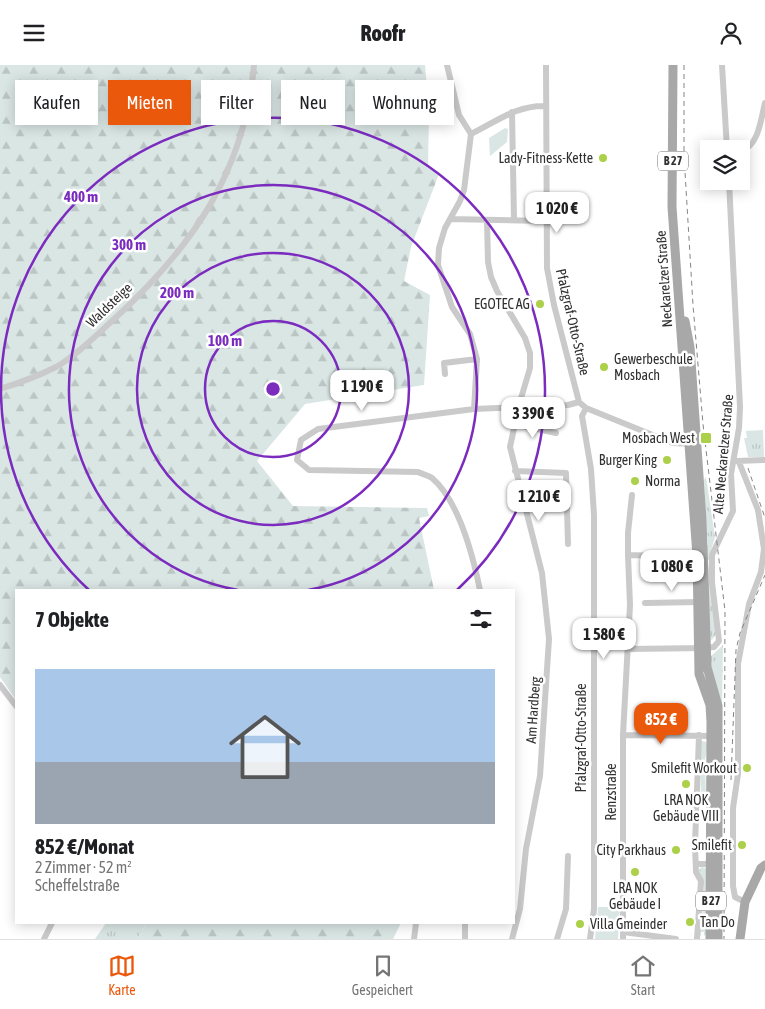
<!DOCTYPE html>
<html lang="de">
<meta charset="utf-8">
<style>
body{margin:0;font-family:"Asap Condensed",sans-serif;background:#f6f6f6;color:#202124;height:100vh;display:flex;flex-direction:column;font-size:19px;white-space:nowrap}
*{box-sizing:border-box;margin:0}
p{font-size:16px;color:#757577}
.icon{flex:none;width:28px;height:28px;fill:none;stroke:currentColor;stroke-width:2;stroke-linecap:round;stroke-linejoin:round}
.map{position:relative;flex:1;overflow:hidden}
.drawer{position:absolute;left:15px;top:524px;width:500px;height:335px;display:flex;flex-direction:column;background:#fff;border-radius:0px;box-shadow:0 2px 12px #0003}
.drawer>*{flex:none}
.top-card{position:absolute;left:15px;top:15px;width:500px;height:45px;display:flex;gap:10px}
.tools{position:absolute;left:700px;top:75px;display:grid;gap:10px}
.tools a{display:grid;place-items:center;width:50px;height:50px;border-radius:0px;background:#fff;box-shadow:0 2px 12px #0003;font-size:25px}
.price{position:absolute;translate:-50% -42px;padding:0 11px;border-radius:10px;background:#fff;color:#222;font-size:16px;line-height:32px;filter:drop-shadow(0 1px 2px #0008)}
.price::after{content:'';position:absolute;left:50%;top:30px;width:15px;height:11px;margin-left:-8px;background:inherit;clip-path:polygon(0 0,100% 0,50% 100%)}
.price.current{background:#ea580c;color:#fff}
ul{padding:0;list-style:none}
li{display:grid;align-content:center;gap:10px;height:265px;padding:0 20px}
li+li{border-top:1px solid #e0e0e0}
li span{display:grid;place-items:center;height:155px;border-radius:0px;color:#555}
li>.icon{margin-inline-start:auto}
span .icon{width:90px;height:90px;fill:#fffc;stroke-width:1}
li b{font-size:21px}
h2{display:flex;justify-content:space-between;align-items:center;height:60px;padding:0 20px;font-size:21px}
.pill{padding:0 18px;border-radius:0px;background:#fff;box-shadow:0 2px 12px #0003;font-size:18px;line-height:45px}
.pill.current{background:#ea580c;color:#fff}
header{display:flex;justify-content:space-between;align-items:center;height:65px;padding:0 20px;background:#fff;font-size:22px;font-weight:800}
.tabs{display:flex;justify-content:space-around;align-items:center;height:70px;border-top:1px solid #e0e0e0;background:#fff;font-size:14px;color:#757577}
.tabs a{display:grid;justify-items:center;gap:2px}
.tabs .current{color:#ea580c}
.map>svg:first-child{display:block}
.grass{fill:url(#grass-tufts)}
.forest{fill:url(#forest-firs)}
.green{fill:#dae6e4}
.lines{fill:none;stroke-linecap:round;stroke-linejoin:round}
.minor{stroke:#cacaca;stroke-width:6}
.major{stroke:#a8a8a8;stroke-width:9}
.rail{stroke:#858585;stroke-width:1;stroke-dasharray:5 4;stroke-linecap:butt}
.ring{fill:none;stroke:#7b2cbf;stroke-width:2.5}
.poi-dot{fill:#acd049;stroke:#fff;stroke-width:2}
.labels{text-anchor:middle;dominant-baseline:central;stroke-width:5;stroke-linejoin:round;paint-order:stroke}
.shield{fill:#fff;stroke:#6e6e6e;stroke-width:1}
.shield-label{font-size:12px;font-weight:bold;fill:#303030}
.poi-label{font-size:14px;fill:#303030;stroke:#fff;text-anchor:end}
.street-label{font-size:14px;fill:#303030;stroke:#fff}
.centre{fill:#7b2cbf;stroke:#fff;stroke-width:2.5}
.ring-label{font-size:15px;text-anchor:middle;font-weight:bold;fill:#7b2cbf;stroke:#fff;stroke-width:5;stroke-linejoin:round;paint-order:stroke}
</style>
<header><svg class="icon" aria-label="menu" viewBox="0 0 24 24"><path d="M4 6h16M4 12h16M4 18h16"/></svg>Roofr<svg class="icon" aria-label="person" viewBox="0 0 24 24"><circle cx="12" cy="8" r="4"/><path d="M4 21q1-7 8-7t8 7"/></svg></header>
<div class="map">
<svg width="765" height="874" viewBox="0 0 765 874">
<defs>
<pattern id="grass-tufts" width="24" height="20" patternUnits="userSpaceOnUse" patternTransform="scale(1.25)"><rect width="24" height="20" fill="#dae6e4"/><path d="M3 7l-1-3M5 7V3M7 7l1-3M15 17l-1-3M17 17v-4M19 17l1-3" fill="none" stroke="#bbc6c4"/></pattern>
<pattern id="forest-firs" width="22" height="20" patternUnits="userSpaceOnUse" patternTransform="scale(1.25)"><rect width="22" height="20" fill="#dae6e4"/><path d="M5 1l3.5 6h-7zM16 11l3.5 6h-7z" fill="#bbc6c4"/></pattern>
</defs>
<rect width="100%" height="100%" fill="#fff"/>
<path class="grass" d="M763,365L764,392H748L744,373H747L746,366Z
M706,412L715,472L708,496L716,569L712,575L710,574L706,480H708L704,415Z
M723,580L722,638H720L713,618L710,592Z
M704,676L708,679L705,695L706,731L704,732H701L700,677Z
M701,802L706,803V869L704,871V867H701V871L698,867L701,865C701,845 708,825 699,805Z
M106,858H147L137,874H95Z"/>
<path class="forest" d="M0,0H425L429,46L428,103L439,109L411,182L404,216L430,230L424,320L305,339L257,396L293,441L427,443L429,451L419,453L434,525H16V635L0,612Z
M147,858H401L393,874H137Z"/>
<path class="green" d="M505,63L508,64L507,77L490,91L489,73Z
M598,842H620L618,874H595Z"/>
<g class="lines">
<path class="minor" d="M447,0L459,50L471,69
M546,0L547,203L554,240L579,337L586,343L665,375L673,378L693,379
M722,0L727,84
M512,47L514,155
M471,69L464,125L460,136L445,163L439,183L438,200L452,242L470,269L477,294L474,344
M471,69C496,57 516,40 546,41
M741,86C759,81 761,53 765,38
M450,154L546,156
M487,155L488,197L491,212L497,226L525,273L530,288V303L519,340L510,382L542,508L549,574L540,711L526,784L520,844L512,874
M445,309L444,298L477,294
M0,324C19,318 38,311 56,302C77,290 94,272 112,256C190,185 245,108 254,0
M586,343L582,351L591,404L594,450V844L590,874
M514,359L556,368
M737,396L765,395
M739,397L758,445L764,484L761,507L749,539L738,599V709L733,743V821L735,832L745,837
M515,406L566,408L568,479
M628,490V468L632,430
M480,525C473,491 459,436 432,413C428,410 422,409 418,407L309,405L297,395L301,375L318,364L474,344L568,340L579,337
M645,538L699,537
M628,584L706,583L714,582L719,576L712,517V490L733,446L731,409L739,363L740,342L729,116
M0,620L16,641
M623,670L714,671
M696,799H715
M465,858V874
M623,867L676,874
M44,874L52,858
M414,874L416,858
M557,874L566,844L568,791
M623,874V670L630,540L628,490L694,492L699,489
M697,874L701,816L696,807L695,780L699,670"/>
<path class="major" d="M673,0L672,142L697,491L699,609L710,640L711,657L710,874
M685,256L690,282L702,454L707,602L718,641V874
M740,874L745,837L761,803L765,800"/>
<path class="rail" d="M684,0V90L693,240L703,359L725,546L724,874
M748,403L765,453
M731,715L736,585L740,568L765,510"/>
</g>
<g class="ring">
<circle cx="273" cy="324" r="68"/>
<circle cx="273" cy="324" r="136"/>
<path d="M238 525A204 204 0 1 1 308 525"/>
<path d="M89 525A272 272 0 1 1 457 525"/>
</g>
<g class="poi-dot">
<circle cx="603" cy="93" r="5"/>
<circle cx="540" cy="239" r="5"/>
<circle cx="604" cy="302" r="5"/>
<rect x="700" y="367" width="12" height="12" rx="2.5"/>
<circle cx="667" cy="395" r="5"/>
<circle cx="635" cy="416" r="5"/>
<circle cx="747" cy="703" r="5"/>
<circle cx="686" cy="719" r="5"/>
<circle cx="742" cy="780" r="5"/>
<circle cx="676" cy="785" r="5"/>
<circle cx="635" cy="807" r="5"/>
<circle cx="690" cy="857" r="5"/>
<circle cx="580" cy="859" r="5"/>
</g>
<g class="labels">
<g class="shield">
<rect x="658" y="86.5" width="30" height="19" rx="4"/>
<rect x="696" y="826.5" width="30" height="19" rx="4"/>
</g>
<g class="shield-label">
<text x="673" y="96">B 27</text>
<text x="711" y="836">B 27</text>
</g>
<g class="poi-label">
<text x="593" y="93">Lady-Fitness-Kette</text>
<text x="530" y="239">EGOTEC AG</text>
<text x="614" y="294" text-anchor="start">Gewerbeschule<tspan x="614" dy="16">Mosbach</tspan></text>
<text x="695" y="373">Mosbach West</text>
<text x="657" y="395">Burger King</text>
<text x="645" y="416" text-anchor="start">Norma</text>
<text x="737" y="703">Smilefit Workout</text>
<text x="686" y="735" text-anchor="middle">LRA NOK<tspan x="686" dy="16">Gebäude VIII</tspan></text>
<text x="732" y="780">Smilefit</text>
<text x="666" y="785">City Parkhaus</text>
<text x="635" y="823" text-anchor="middle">LRA NOK<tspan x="635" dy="16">Gebäude I</tspan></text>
<text x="700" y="857" text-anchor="start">Tan Do</text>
<text x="590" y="859" text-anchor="start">Villa Gmeinder</text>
</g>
<g class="street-label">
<text transform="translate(664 214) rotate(-94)">Neckarelzer Straße</text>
<text transform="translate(109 240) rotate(-44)">Waldsteige</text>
<text transform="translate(573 257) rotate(77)">Pfalzgraf-Otto-Straße</text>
<text transform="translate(723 389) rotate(-85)">Alte Neckarelzer Straße</text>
<text transform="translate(533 645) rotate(-86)">Am Hardberg</text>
<text transform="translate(581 673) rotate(-90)">Pfalzgraf-Otto-Straße</text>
<text transform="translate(611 727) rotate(-90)">Renzstraße</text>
</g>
</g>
<circle cx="273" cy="324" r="8" class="centre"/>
<g class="ring-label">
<text x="81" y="137">400 m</text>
<text x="129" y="185">300 m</text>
<text x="177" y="233">200 m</text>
<text x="225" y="281">100 m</text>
</g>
</svg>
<div class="tools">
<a><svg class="icon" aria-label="layers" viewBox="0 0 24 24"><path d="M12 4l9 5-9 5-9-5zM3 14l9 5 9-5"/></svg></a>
</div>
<b class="price" style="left:557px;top:169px">1 020 €</b>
<b class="price" style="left:362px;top:347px">1 190 €</b>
<b class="price" style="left:533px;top:374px">3 390 €</b>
<b class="price" style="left:539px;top:457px">1 210 €</b>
<b class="price" style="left:672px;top:527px">1 080 €</b>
<b class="price" style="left:604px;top:595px">1 580 €</b>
<b class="price current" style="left:661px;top:680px">852 €</b>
<div class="top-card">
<a class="pill">Kaufen</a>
<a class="pill current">Mieten</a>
<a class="pill">Filter</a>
<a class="pill">Neu</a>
<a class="pill">Wohnung</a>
</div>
<section class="drawer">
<h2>7 Objekte<svg class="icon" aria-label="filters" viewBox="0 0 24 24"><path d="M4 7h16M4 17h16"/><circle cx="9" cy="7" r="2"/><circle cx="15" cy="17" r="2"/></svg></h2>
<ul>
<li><span style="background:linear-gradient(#a9c7e8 60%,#9aa5b1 0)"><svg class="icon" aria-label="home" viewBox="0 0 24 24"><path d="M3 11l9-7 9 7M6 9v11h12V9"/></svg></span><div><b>852 €/Monat</b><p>2 Zimmer · 52 m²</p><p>Scheffelstraße</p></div></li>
</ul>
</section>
</div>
<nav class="tabs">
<a class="current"><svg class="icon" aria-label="map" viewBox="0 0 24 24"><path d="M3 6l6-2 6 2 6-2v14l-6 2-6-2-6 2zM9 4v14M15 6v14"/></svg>Karte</a>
<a><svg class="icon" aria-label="saved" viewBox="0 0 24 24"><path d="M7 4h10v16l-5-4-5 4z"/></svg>Gespeichert</a>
<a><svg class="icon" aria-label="home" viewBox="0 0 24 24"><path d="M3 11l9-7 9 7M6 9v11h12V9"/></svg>Start</a>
</nav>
